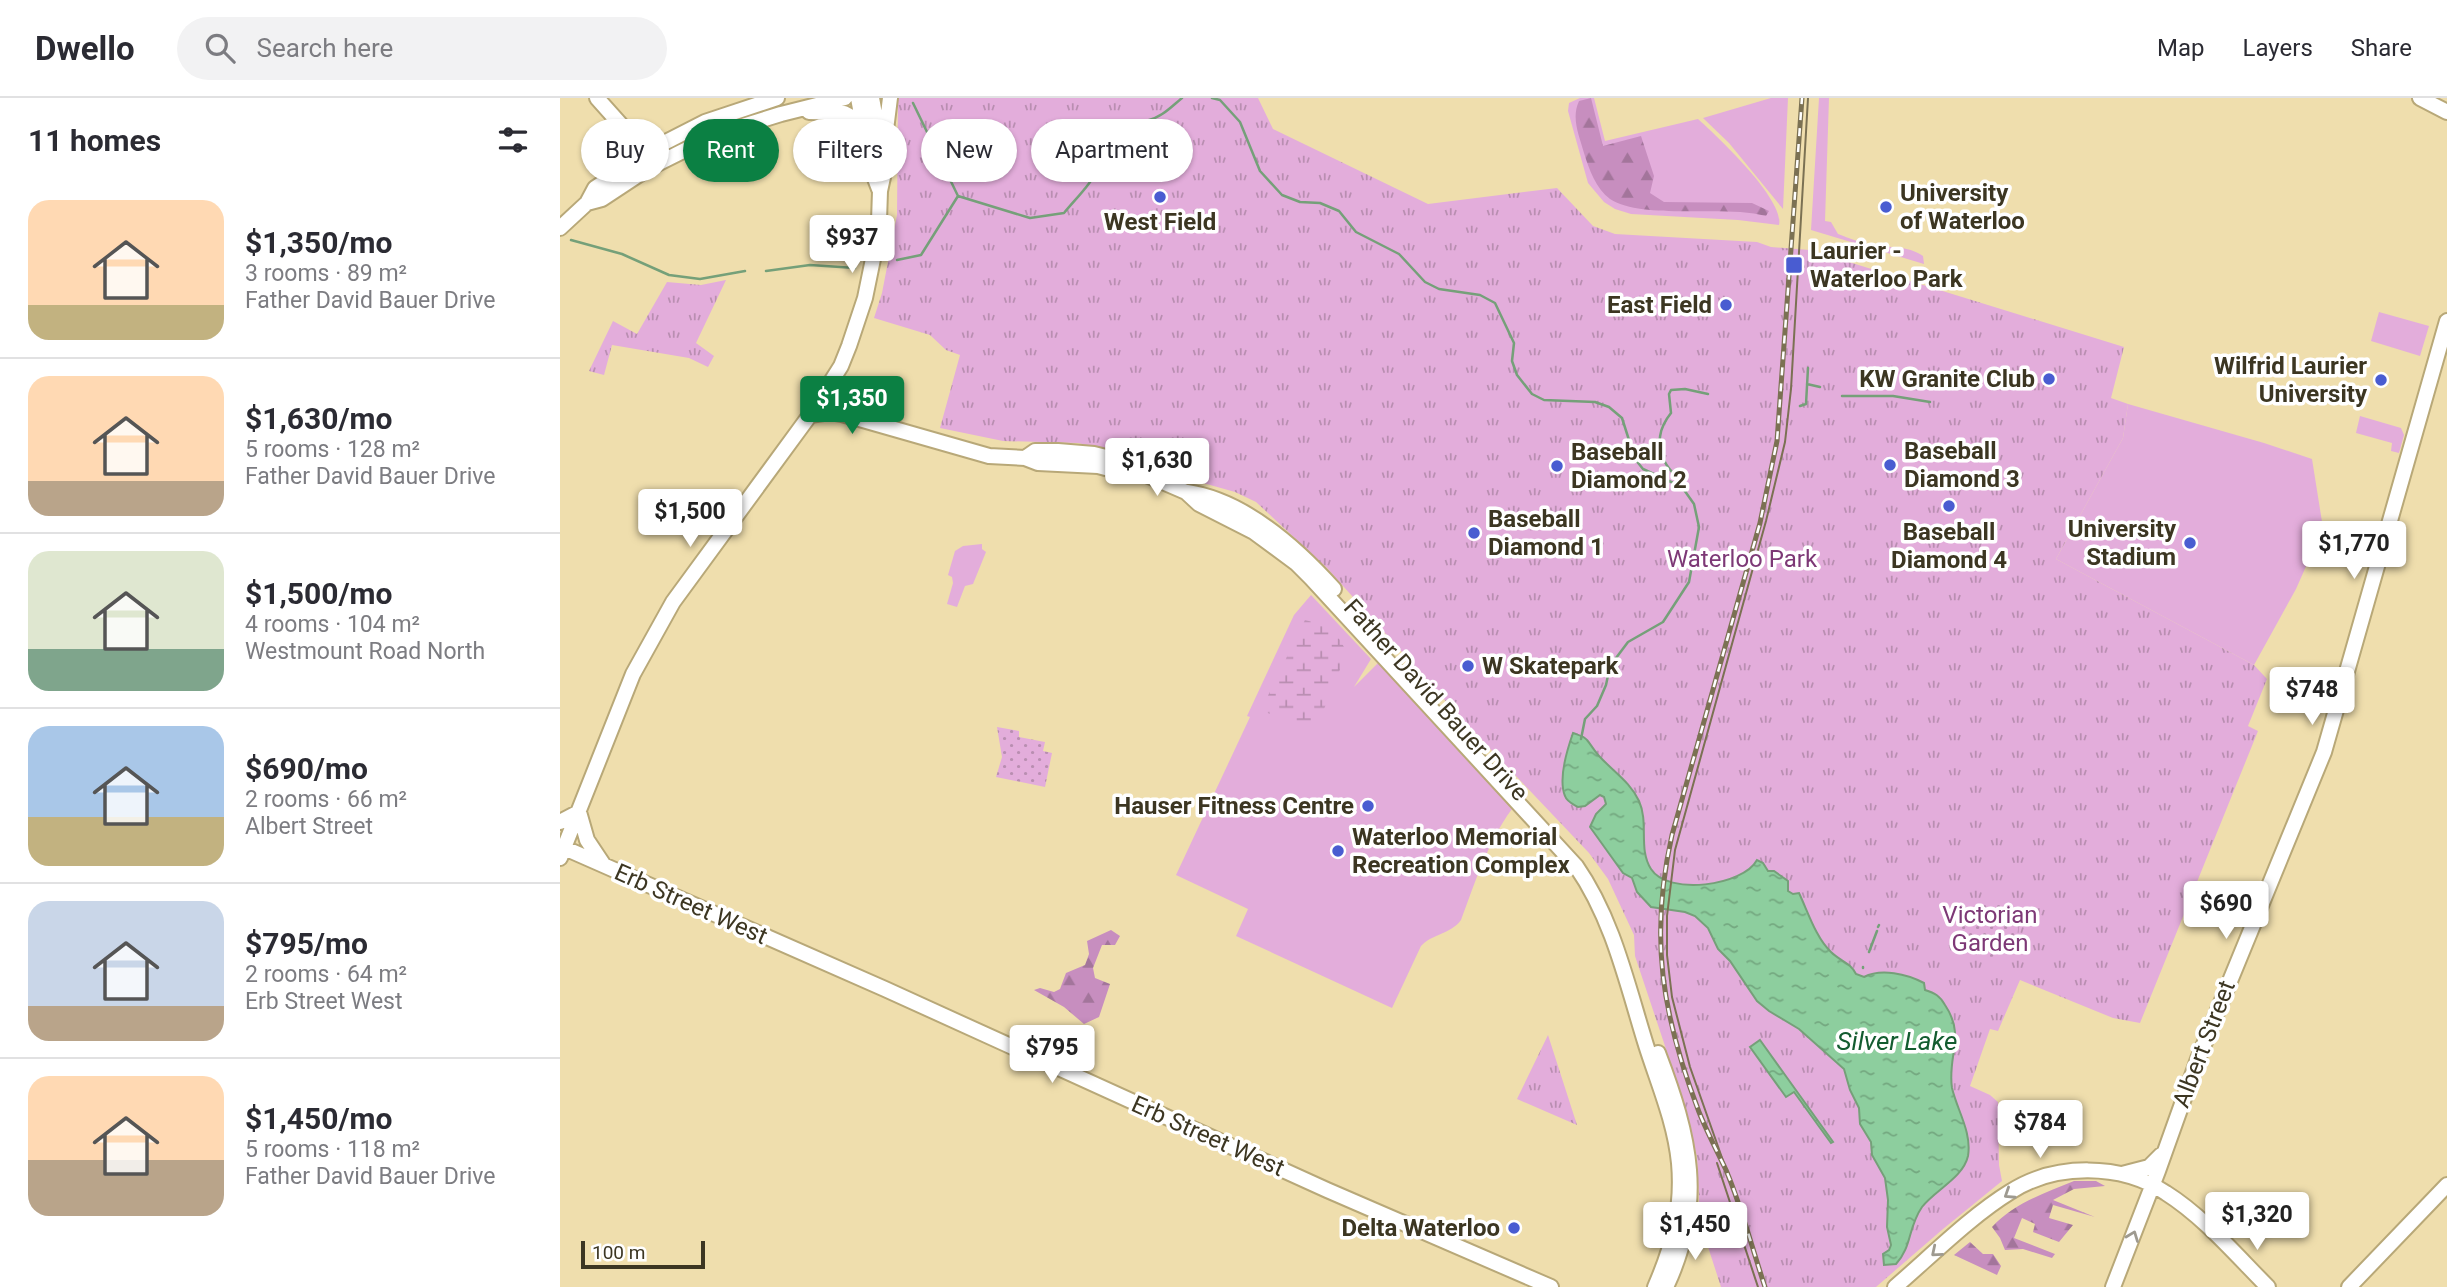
<!DOCTYPE html>
<meta charset="utf-8">
<style>
body{margin:0;font-family:Roboto,sans-serif;background:#f2f2f3;color:#2b2b33;height:100vh;display:flex;flex-direction:column;font-size:26px;white-space:nowrap}
*{box-sizing:border-box;margin:0}
p{font-size:23px;color:#7c7c81}
.icon{flex:none;width:38px;height:38px;fill:none;stroke:currentColor;stroke-width:2;stroke-linecap:round;stroke-linejoin:round}
.map{position:relative;flex:1;overflow:hidden}
.details{display:flex;flex-direction:column;background:#fff;width:560px}
.details>*{flex:none}
.hud{position:absolute;left:21px;top:21px;width:665px;height:63px;display:flex;gap:14px}
.scale{position:absolute;left:21px;bottom:18px;width:124px;box-sizing:border-box;padding-left:7px;border:4px solid #3c3622;border-top:0;font-size:19px;line-height:24px;white-space:nowrap;color:#3c3622;-webkit-text-stroke:5px #fff;paint-order:stroke}
.price{position:absolute;translate:-50% -60px;padding:0 16px;border-radius:7px;background:#fff;color:#222;font-size:23px;line-height:46px;filter:drop-shadow(0 2px 4px #0008)}
.price::after{content:'';position:absolute;left:50%;top:42px;width:21px;height:16px;margin-left:-10px;background:inherit;clip-path:polygon(0 0,100% 0,50% 100%)}
.price.active{background:#0b8043;color:#fff}
ul{padding:0;list-style:none}
li{display:flex;align-items:center;gap:21px;height:175px;padding:0 28px}
li+li{border-top:2px solid #e1e1e2}
li span{display:grid;place-items:center;flex:none;width:196px;height:140px;border-radius:21px;color:#555}
li>.icon{margin-inline-start:auto}
span .icon{width:84px;height:84px;fill:#fffc;stroke-width:1}
li b{font-size:30px}
h2{display:flex;justify-content:space-between;align-items:center;height:84px;padding:0 28px;font-size:30px}
.pill{padding:0 24px;border-radius:32px;background:#fff;box-shadow:0 2px 5px #0004;font-size:24px;line-height:63px}
.pill.active{background:#0b8043;color:#fff}
header{display:flex;align-items:center;gap:42px;box-sizing:border-box;height:98px;padding:0 35px;background:#fff;border-bottom:2px solid #e1e1e2}
header strong{font-size:33px}
nav{display:flex;gap:38px;margin-inline-start:auto;font-size:24px}
.search{width:490px;height:63px;background:#f2f2f3;display:flex;align-items:center;gap:18px;box-sizing:border-box;padding:0 24px;border-radius:38px;color:#7c7c81;font-size:26px}
main{display:flex;flex:1;min-height:0}
.map>svg:first-child{display:block}
.grass{fill:#e3addb}
.forest{fill:url(#forest-firs)}
.wetland{fill:url(#wetland-marsh)}
.park{fill:url(#park-tufts)}
.garden{fill:url(#garden-dots)}
.water{fill:url(#water-ripples);stroke:#75a079;stroke-width:2}
.lines{fill:none;stroke-linecap:round;stroke-linejoin:round}
.stream{stroke:#75a079;stroke-width:2.5}
.secondary-casing{stroke:#b8a878;stroke-width:18}
.secondary{stroke:#fff;stroke-width:14}
.tram{stroke:#7b7153;stroke-width:2}
.rail-casing{stroke:#7b7153;stroke-width:5}
.rail{stroke:#fff;stroke-width:2.5;stroke-dasharray:8;stroke-linecap:butt}
.oneway{stroke:#9e9a90}
.poi-dot{fill:#495cd1;stroke:#fff;stroke-width:2.5}
.labels{text-anchor:middle;dominant-baseline:central;stroke-width:7;stroke-linejoin:round;paint-order:stroke}
.poi-label{font-size:24px;font-weight:bold;fill:#3c3622;stroke:#fff;text-anchor:start}
.park-label{font-size:24px;fill:#7d3876;stroke:#fff}
.street-label{font-size:24px;fill:#3c3622;stroke:#fff}
.water-label{font-size:26px;font-style:italic;fill:#135c30;stroke:#fff}
</style>
<header>
<strong>Dwello</strong>
<div class="search"><svg class="icon" aria-label="search" viewBox="0 0 24 24"><circle cx="10" cy="10" r="6"/><path d="M15 15l6 6"/></svg>Search here</div>
<nav><a>Map</a><a>Layers</a><a>Share</a></nav>
</header>
<main>
<section class="details">
<h2>11 homes<svg class="icon" aria-label="filters" viewBox="0 0 24 24"><path d="M4 7h16M4 17h16"/><circle cx="9" cy="7" r="2"/><circle cx="15" cy="17" r="2"/></svg></h2>
<ul>
<li><span style="background:linear-gradient(#ffd9b3 75%,#c2b280 0)"><svg class="icon" aria-label="home" viewBox="0 0 24 24"><path d="M3 11l9-7 9 7M6 9v11h12V9"/></svg></span><div><b>$1,350/mo</b><p>3 rooms · 89 m²</p><p>Father David Bauer Drive</p></div></li>
<li><span style="background:linear-gradient(#ffd9b3 75%,#b9a48a 0)"><svg class="icon" aria-label="home" viewBox="0 0 24 24"><path d="M3 11l9-7 9 7M6 9v11h12V9"/></svg></span><div><b>$1,630/mo</b><p>5 rooms · 128 m²</p><p>Father David Bauer Drive</p></div></li>
<li><span style="background:linear-gradient(#dfe7d0 70%,#7fa58c 0)"><svg class="icon" aria-label="home" viewBox="0 0 24 24"><path d="M3 11l9-7 9 7M6 9v11h12V9"/></svg></span><div><b>$1,500/mo</b><p>4 rooms · 104 m²</p><p>Westmount Road North</p></div></li>
<li><span style="background:linear-gradient(#a9c7e8 65%,#c2b280 0)"><svg class="icon" aria-label="home" viewBox="0 0 24 24"><path d="M3 11l9-7 9 7M6 9v11h12V9"/></svg></span><div><b>$690/mo</b><p>2 rooms · 66 m²</p><p>Albert Street</p></div></li>
<li><span style="background:linear-gradient(#c9d6e8 75%,#b9a48a 0)"><svg class="icon" aria-label="home" viewBox="0 0 24 24"><path d="M3 11l9-7 9 7M6 9v11h12V9"/></svg></span><div><b>$795/mo</b><p>2 rooms · 64 m²</p><p>Erb Street West</p></div></li>
<li><span style="background:linear-gradient(#ffd9b3 60%,#b9a48a 0)"><svg class="icon" aria-label="home" viewBox="0 0 24 24"><path d="M3 11l9-7 9 7M6 9v11h12V9"/></svg></span><div><b>$1,450/mo</b><p>5 rooms · 118 m²</p><p>Father David Bauer Drive</p></div></li>
</ul>
</section>
<div class="map">
<svg width="1887" height="1189" viewBox="0 0 1887 1189">
<defs>
<pattern id="forest-firs" width="22" height="20" patternUnits="userSpaceOnUse" patternTransform="scale(1.75)"><rect width="22" height="20" fill="#c78ebf"/><path d="M5 1l3.5 6h-7zM16 11l3.5 6h-7z" fill="#a3759b"/></pattern>
<pattern id="wetland-marsh" width="20" height="14" patternUnits="userSpaceOnUse" patternTransform="scale(1.75)"><rect width="20" height="14" fill="#e3addb"/><path d="M1 5h8M5 5V1M11 12h8M15 12V8" fill="none" stroke="#b98eb1"/></pattern>
<pattern id="park-tufts" width="24" height="20" patternUnits="userSpaceOnUse" patternTransform="scale(1.75)"><rect width="24" height="20" fill="#e3addb"/><path d="M3 7l-1-3M5 7V3M7 7l1-3M15 17l-1-3M17 17v-4M19 17l1-3" fill="none" stroke="#b98eb1"/></pattern>
<pattern id="garden-dots" width="8" height="8" patternUnits="userSpaceOnUse" patternTransform="scale(1.75)"><rect width="8" height="8" fill="#e3addb"/><path d="M2 2h.1M6 6h.1" fill="none" stroke="#b98eb1" stroke-width="1.8" stroke-linecap="round"/></pattern>
<pattern id="water-ripples" width="26" height="14" patternUnits="userSpaceOnUse" patternTransform="scale(1.75)"><rect width="26" height="14" fill="#8dce9e"/><path d="M2 4q2-2 4 0t4 0M15 11q2-2 4 0t4 0" fill="none" stroke="#74a880"/></pattern>
</defs>
<rect width="100%" height="100%" fill="#efdead"/>
<path class="grass" d="M1020,0H1034L1045,43L1138,21C1158,39 1225,102 1219,127L1178,122L1071,116L1055,111L1044,104L1028,85L1008,13L1009,5Z
M1211,0H1228L1223,111L1169,45L1143,20Z
M1259,0H1269L1265,123L1271,124L1278,136C1289,140 1301,145 1312,147C1330,150 1347,147 1363,158L1364,166L1251,132Z
M1819,214L1869,228L1860,258L1811,243Z
M1568,306L1704,345L1752,361L1763,430L1736,491L1694,567L1496,461L1563,340Z
M1800,318L1841,330L1844,337L1839,355L1831,353L1832,345L1796,335Z
M422,446V451L426,454L413,486L405,488L397,509L387,506L393,485L392,479L388,477L395,453L403,448Z
M751,497L811,561L794,589L818,565L952,711C928,743 915,785 901,822C891,836 872,836 861,848L832,910L676,838L688,811L616,777L690,619L687,618L734,517Z"/>
<path class="forest" d="M1031,0L1043,48L1081,38L1094,78L1090,95L1104,104L1192,105L1209,113L1206,118C1163,106 1085,123 1050,101C1036,91 1029,71 1024,55C1019,37 1011,20 1019,3Z
M551,832L560,838L555,847H542L533,870L535,880L550,886L539,919L524,926L504,909L474,892L480,890L494,894L500,891L506,875L525,867L529,856L527,843Z
M1514,1083H1536L1545,1088L1514,1091L1493,1102L1535,1119L1493,1107L1489,1120L1513,1127L1499,1144L1473,1134L1475,1126L1462,1120L1454,1140L1495,1156L1492,1160L1463,1151L1445,1152L1440,1140L1432,1129C1454,1105 1485,1095 1514,1083Z
M1410,1144L1423,1156H1433L1441,1168L1437,1177L1394,1157Z"/>
<path class="wetland" d="M745,522L772,529L787,554L762,616L748,632L701,612Z"/>
<path class="park" d="M338,0H698L713,31L868,106L997,90L1033,128L1055,136L1197,144L1211,149L1250,152L1564,249L1551,300L1568,306L1563,340L1496,461L1694,567L1707,581L1688,628L1698,633L1580,925L1553,920L1460,882L1438,933L1430,931L1410,988L1430,997L1438,1004L1439,1067L1442,1083L1383,1131L1316,1189H1161L1140,1124L1137,1059L1123,1002L1075,858L1074,837L1048,781L1029,755L899,618L767,470L696,404L675,394L636,383L594,354L574,349H555L543,351L518,345L443,343L380,330L400,257L386,252L370,237L314,220L322,195L337,117Z
M166,182L136,245L154,258L148,269L129,260L52,247L44,277L29,273L53,223L77,236L107,184L141,187Z
M988,937L1017,1027L957,1001Z"/>
<path class="garden" d="M437,629L459,633V639L485,644L483,653L492,655L485,689L436,679L442,659Z
M1402 831a28 28 0 1 1 56 0a28 28 0 1 1-56 0Z"/>
<path class="water" d="M1013,635C1018,637 1024,638 1027,642C1032,648 1035,654 1040,659C1054,674 1071,685 1079,703C1089,725 1078,751 1091,771C1108,798 1183,788 1197,762L1203,765L1208,773H1214L1228,783V793L1233,796L1239,795C1248,814 1256,840 1271,854C1280,863 1291,865 1296,876L1304,879C1321,870 1347,876 1364,885L1365,892C1375,895 1380,898 1385,907C1406,938 1387,958 1392,990C1397,1012 1412,1034 1408,1058C1403,1080 1375,1092 1362,1109C1348,1129 1352,1149 1336,1166L1324,1167L1323,1156L1329,1152L1331,1147L1327,1129L1328,1102L1325,1080L1312,1057L1311,1044L1300,1026L1299,1010L1290,992L1284,971L1239,931L1209,913L1197,903L1170,863L1158,851L1148,830L1135,818L1125,814L1091,809L1077,794L1072,780L1063,775L1030,729L1036,716L1046,706L1044,699L1040,697L1025,708L1018,709C1013,706 1007,704 1005,698C998,681 1007,652 1013,635Z
M1200,942L1273,1044L1271,1045L1234,994L1226,999L1190,949Z"/>
<g class="lines">
<path class="stream" d="M652,0L660,2L680,24L700,73L722,97L740,104L760,105L779,113L796,134L839,156L865,184L879,191L920,197L935,205L954,245L952,263L957,277L972,296L984,302L1035,304L1049,309L1062,320L1075,361L1083,371L1122,389L1134,406L1139,429L1129,484L1103,524L1068,544L1050,568L1046,587L1037,608L1025,621L1021,641
M353,5L398,98L470,120L504,115C516,100 533,85 539,67C543,53 539,43 550,32C560,22 573,25 586,23C601,20 611,9 622,0
M11,142L62,156L109,177L140,181L185,173
M337,162L361,157L398,98
M206,173L250,167L295,170
M1247,286L1260,289
M1282,298H1333L1370,304
M1240,308L1246,306L1248,270
M1122,388C1118,378 1109,373 1105,364C1096,345 1099,330 1111,315L1109,296L1111,292L1125,291L1148,296
M1318,829L1319,827
M1309,854L1317,833
M1303,870V869"/>
<defs>
<path id="secondary" d="M37,0L62,28L86,66
M298,0L311,70L319,91
M1860,0L1887,14
M249,14L284,15L303,25
M323,38L326,32L330,0
M27,105L42,101L89,70L157,36L221,16L285,0
M0,130L27,105L35,90L100,47L145,24L217,0
M250,317L270,314L282,316L429,358L465,360L478,365L538,368L572,377L582,375
M465,360L475,353H498L534,356L574,366L582,375L626,394L639,406L694,434L736,465L751,480L1016,768C1053,821 1067,886 1086,947C1098,985 1115,1024 1119,1065C1123,1109 1113,1148 1095,1189
M627,394C683,402 737,450 774,491
M19,714L27,742L43,766
M0,724L19,714
M0,748L325,891L767,1092L991,1189
M0,760L73,576L113,504L250,317L281,268L289,248L305,200L313,161L319,123L320,93L325,70L312,0
M1098,955C1130,1039 1146,1105 1106,1189
M1562,1076L1589,1069L1601,1057
M1335,1189C1370,1159 1411,1118 1450,1094C1495,1065 1561,1065 1606,1095C1644,1119 1676,1157 1708,1189
M1553,1189L1598,1073L1638,961L1764,654L1887,223
M1789,1189L1887,1087"/>
</defs>
<use href="#secondary" class="secondary-casing"/>
<use href="#secondary" class="secondary"/>
<path class="tram" d="M1157,1065L1198,1189
M1167,1074L1130,969L1112,899L1107,857V818L1115,752L1206,423L1225,344L1231,291L1248,0"/>
<defs>
<path id="rail" d="M1205,1189C1192,1150 1182,1110 1166,1072C1157,1053 1147,1034 1139,1014C1102,917 1089,839 1112,737L1200,425L1217,343L1242,0"/>
</defs>
<use href="#rail" class="rail-casing"/>
<use href="#rail" class="rail"/>
</g>
<defs><path id="oneway-chevron" d="M-2-3.5L2.5 0L-2 3.5" fill="none" stroke-width="1.6" stroke-linecap="round" stroke-linejoin="round" transform="scale(1.75)"/></defs>
<g class="oneway">
<use href="#oneway-chevron" transform="translate(1449 1096) rotate(147)"/>
<use href="#oneway-chevron" transform="translate(1573 1138) rotate(-69)"/>
<use href="#oneway-chevron" transform="translate(1376 1154) rotate(140)"/>
</g>
<g class="poi-dot">
<circle cx="600" cy="99" r="7"/>
<circle cx="1326" cy="109" r="7"/>
<rect x="1225" y="158" width="18" height="18" rx="3.5"/>
<circle cx="1166" cy="207" r="7"/>
<circle cx="1489" cy="281" r="7"/>
<circle cx="1821" cy="282" r="7"/>
<circle cx="1330" cy="367" r="7"/>
<circle cx="997" cy="368" r="7"/>
<circle cx="1389" cy="408" r="7"/>
<circle cx="914" cy="435" r="7"/>
<circle cx="1630" cy="445" r="7"/>
<circle cx="908" cy="568" r="7"/>
<circle cx="808" cy="708" r="7"/>
<circle cx="778" cy="753" r="7"/>
<circle cx="954" cy="1130" r="7"/>
</g>
<g class="labels">
<g class="poi-label">
<text x="1340" y="95">University<tspan x="1340" dy="28">of Waterloo</tspan></text>
<text x="600" y="124" text-anchor="middle">West Field</text>
<text x="1250" y="153">Laurier -<tspan x="1250" dy="28">Waterloo Park</tspan></text>
<text x="1152" y="207" text-anchor="end">East Field</text>
<text x="1807" y="268" text-anchor="end">Wilfrid Laurier<tspan x="1807" dy="28">University</tspan></text>
<text x="1475" y="281" text-anchor="end">KW Granite Club</text>
<text x="1344" y="353">Baseball<tspan x="1344" dy="28">Diamond 3</tspan></text>
<text x="1011" y="354">Baseball<tspan x="1011" dy="28">Diamond 2</tspan></text>
<text x="928" y="421">Baseball<tspan x="928" dy="28">Diamond 1</tspan></text>
<text x="1616" y="431" text-anchor="end">University<tspan x="1616" dy="28">Stadium</tspan></text>
<text x="1389" y="434" text-anchor="middle">Baseball<tspan x="1389" dy="28">Diamond 4</tspan></text>
<text x="922" y="568">W Skatepark</text>
<text x="794" y="708" text-anchor="end">Hauser Fitness Centre</text>
<text x="792" y="739">Waterloo Memorial<tspan x="792" dy="28">Recreation Complex</tspan></text>
<text x="940" y="1130" text-anchor="end">Delta Waterloo</text>
</g>
<g class="park-label">
<text x="1182" y="461">Waterloo Park</text>
<text x="1430" y="817">Victorian<tspan x="1430" dy="28">Garden</tspan></text>
</g>
<g class="street-label">
<text transform="translate(876 602) rotate(48)">Father David Bauer Drive</text>
<text transform="translate(131 806) rotate(24)">Erb Street West</text>
<text transform="translate(1644 946) rotate(-69)">Albert Street</text>
<text transform="translate(648 1038) rotate(24)">Erb Street West</text>
</g>
<g class="water-label">
<text x="1337" y="943">Silver Lake</text>
</g>
</g>
</svg>
<div class="scale">100 m</div>
<b class="price" style="left:292px;top:177px">$937</b>
<b class="price active" style="left:292px;top:338px">$1,350</b>
<b class="price" style="left:597px;top:400px">$1,630</b>
<b class="price" style="left:130px;top:451px">$1,500</b>
<b class="price" style="left:1794px;top:483px">$1,770</b>
<b class="price" style="left:1752px;top:629px">$748</b>
<b class="price" style="left:1666px;top:843px">$690</b>
<b class="price" style="left:492px;top:987px">$795</b>
<b class="price" style="left:1480px;top:1062px">$784</b>
<b class="price" style="left:1697px;top:1154px">$1,320</b>
<b class="price" style="left:1135px;top:1164px">$1,450</b>
<div class="hud">
<a class="pill">Buy</a>
<a class="pill active">Rent</a>
<a class="pill">Filters</a>
<a class="pill">New</a>
<a class="pill">Apartment</a>
</div>
</div>
</main>
